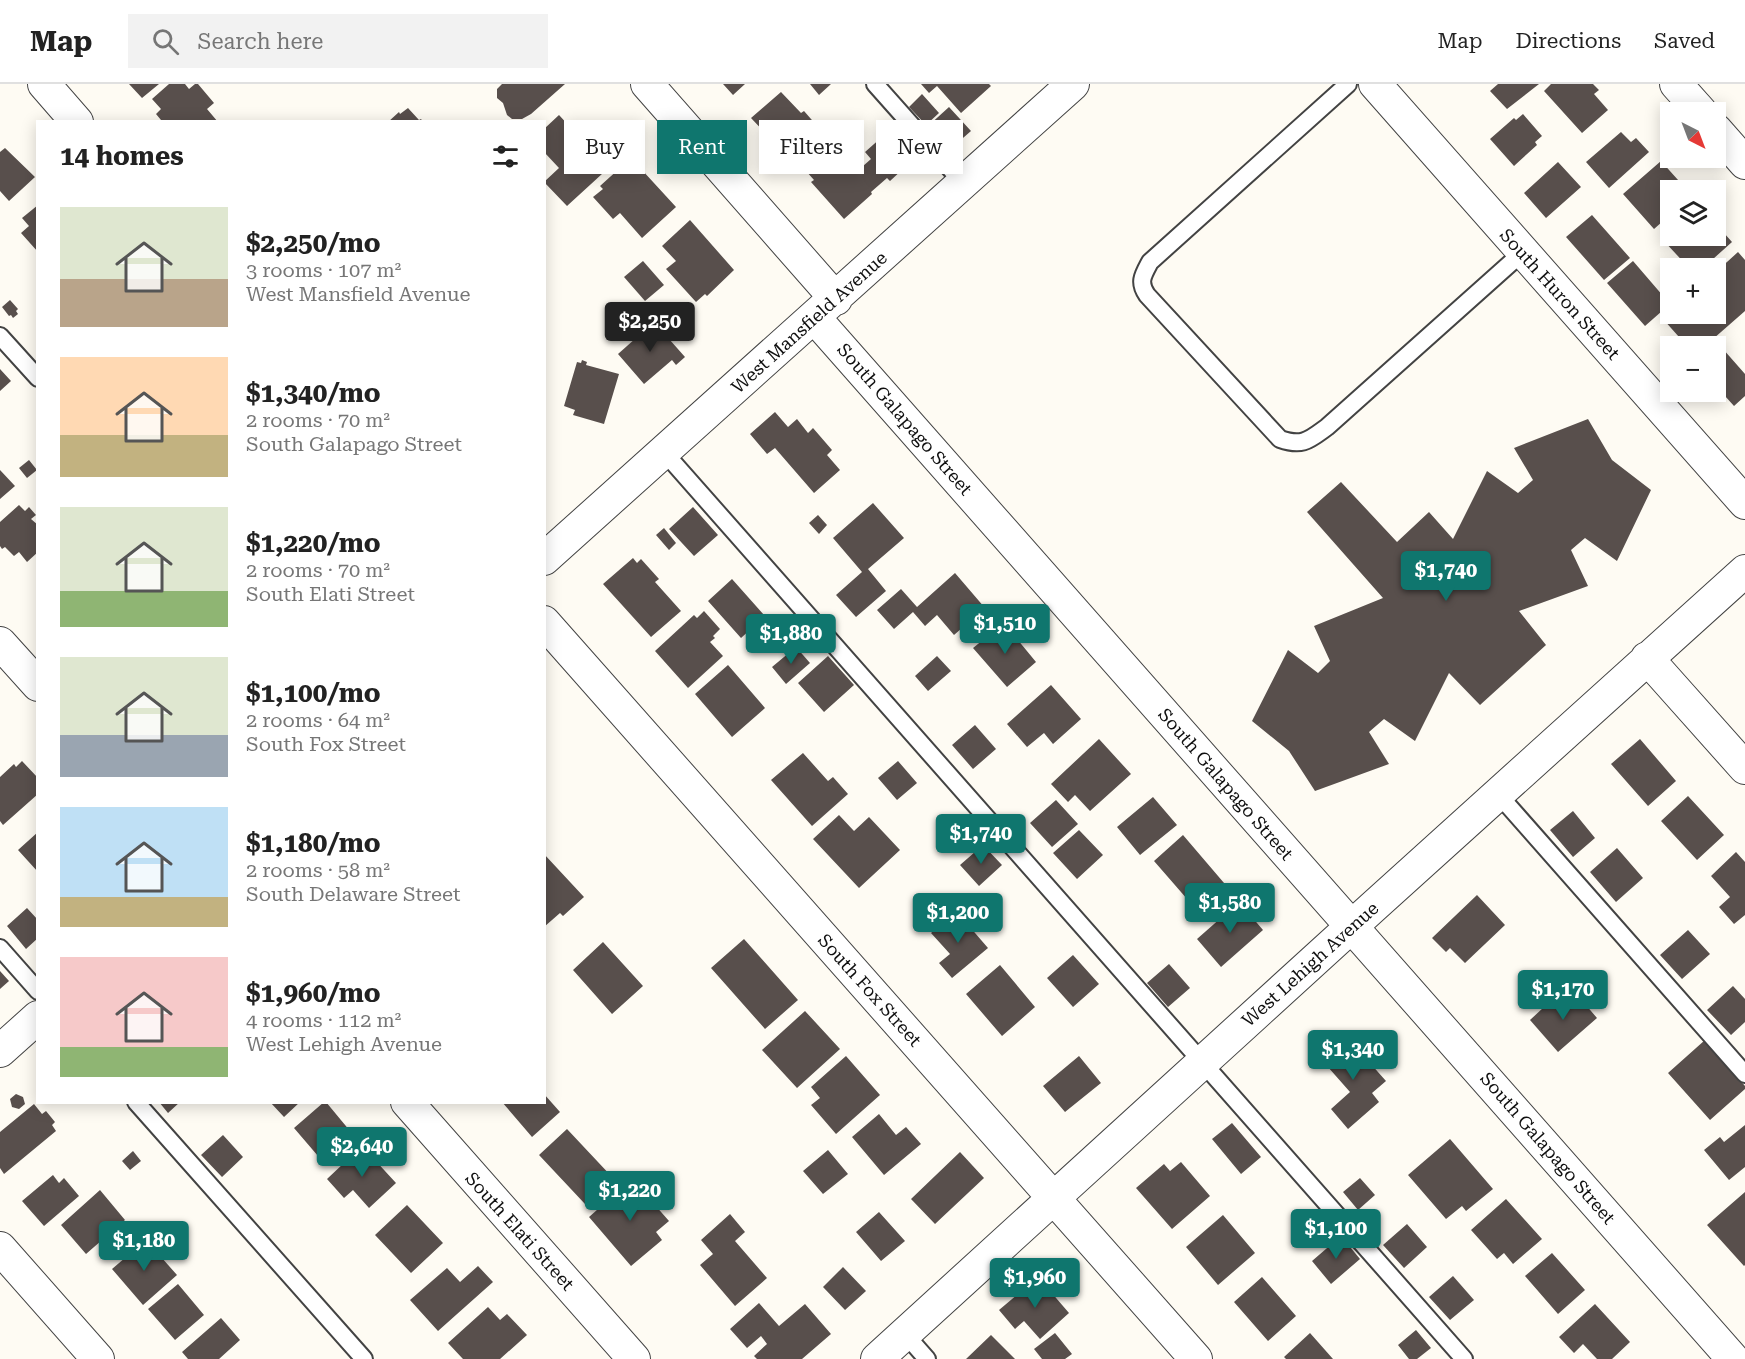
<!DOCTYPE html>
<meta charset="utf-8">
<style>
body{margin:0;font-family:"Roboto Serif",serif;background:#f2f2f2;color:#222;height:100vh;display:flex;flex-direction:column;font-size:22px;white-space:nowrap}
*{box-sizing:border-box;margin:0}
p{font-size:20px;color:#767676}
.icon{flex:none;width:33px;height:33px;fill:none;stroke:currentColor;stroke-width:2;stroke-linecap:round;stroke-linejoin:round}
.map{position:relative;flex:1;overflow:hidden}
.panel{position:absolute;left:36px;top:36px;width:510px;height:984px;display:flex;flex-direction:column;background:#fff;border-radius:0px;box-shadow:0 3px 15px #0003}
.panel>*{flex:none}
.top-card{position:absolute;left:564px;top:36px;width:570px;height:54px;display:flex;gap:12px}
.needle{width:39px;rotate:138deg}
.buttons{position:absolute;left:1660px;top:18px;display:grid;gap:12px}
.buttons a{display:grid;place-items:center;width:66px;height:66px;border-radius:0px;background:#fff;box-shadow:0 3px 15px #0003;font-size:30px}
.price{position:absolute;translate:-50% -51px;padding:0 14px;border-radius:6px;background:#0f766e;color:#fff;font-size:20px;line-height:39px;filter:drop-shadow(0 2px 3px #0008)}
.price::after{content:'';position:absolute;left:50%;top:36px;width:18px;height:14px;margin-left:-9px;background:inherit;clip-path:polygon(0 0,100% 0,50% 100%)}
.price.active{background:#222;color:#fff}
ul{padding:0;list-style:none}
li{display:flex;align-items:center;gap:18px;height:150px;padding:0 24px}
li span{display:grid;place-items:center;flex:none;width:168px;height:120px;border-radius:0px;color:#555}
li>.icon{margin-inline-start:auto}
span .icon{width:72px;height:72px;fill:#fffc;stroke-width:1}
li b{font-size:26px}
h2{display:flex;justify-content:space-between;align-items:center;height:72px;padding:0 24px;font-size:26px}
.tag{padding:0 21px;border-radius:0px;background:#fff;box-shadow:0 3px 15px #0003;font-size:21px;line-height:54px}
.tag.active{background:#0f766e;color:#fff}
header{display:flex;align-items:center;gap:36px;box-sizing:border-box;height:84px;padding:0 30px;background:#fff;border-bottom:2px solid #e0e0e0}
header strong{font-size:28px}
nav{display:flex;gap:33px;margin-inline-start:auto;font-size:21px}
.search{width:420px;height:54px;background:#f2f2f2;display:flex;align-items:center;gap:15px;box-sizing:border-box;padding:0 21px;border-radius:0px;color:#767676;font-size:22px}
.map>svg:first-child{display:block}
.building{fill:#584f4c}
.lines{fill:none;stroke-linecap:round;stroke-linejoin:round}
.lane-casing{stroke:#434343;stroke-width:20}
.street-casing{stroke:#434343;stroke-width:34}
.lane{stroke:#fff;stroke-width:16}
.street{stroke:#fff;stroke-width:32}
.labels{text-anchor:middle;dominant-baseline:central;stroke-width:6;stroke-linejoin:round;paint-order:stroke}
.street-label{font-size:18px;fill:#101010;stroke:#fff}
</style>
<header>
<strong>Map</strong>
<div class="search"><svg class="icon" aria-label="search" viewBox="0 0 24 24"><circle cx="10" cy="10" r="6"/><path d="M15 15l6 6"/></svg>Search here</div>
<nav><a>Map</a><a>Directions</a><a>Saved</a></nav>
</header>
<div class="map">
<svg width="1745" height="1275" viewBox="0 0 1745 1275">
<rect width="100%" height="100%" fill="#fefbf3"/>
<path class="building" d="M129,0H159L142,14Z
M169,0H185L189,5L195,0H198L214,19L207,25L218,38H160L161,36L156,30L161,25L152,15Z
M502,0H565L531,30L522,35H512L507,31L503,19L497,14V5Z
M723,0H745L733,11Z
M810,0H831L819,11Z
M921,0H989L991,2L961,29L937,2L929,9Z
M1498,0H1539L1507,25L1490,7Z
M1551,0H1593L1599,6L1594,10L1608,26L1582,49L1544,7Z
M781,8L801,29L804,27L818,43L815,46L818,48L789,74L751,34Z
M922,10L939,29L926,41L909,23Z
M949,23L971,47L948,67L927,43Z
M408,24L419,36L421,35L423,38H388L399,28L400,30Z
M1523,30L1542,52L1535,58L1537,61L1514,82L1490,55L1514,34L1516,36Z
M559,31L583,57L588,52L593,58L606,46L626,68L567,122L544,98L559,84L544,68V45Z
M891,45L916,73L890,97L887,94L871,108L872,110L844,135L811,98L814,96L806,87L832,63L854,86L853,88L854,90L871,75L865,68Z
M1621,48L1631,58L1636,54L1649,68L1609,104L1586,78Z
M5,64L35,93L9,117L0,107V68Z
M631,74L676,123L642,154L620,129L613,135L593,113L603,105L600,102Z
M1661,77L1687,106H1671V130L1654,145L1623,110Z
M1558,78L1581,103L1546,134L1524,109Z
M38,121V168L21,149L29,142L22,134Z
M1592,131L1630,174L1604,196L1566,153Z
M690,136L734,186L707,212L705,210L696,218L666,185L676,177L662,162Z
M1716,140L1732,158L1703,184H1689L1663,156L1671,149V152H1716Z
M1738,168L1745,176V227L1705,262H1687L1663,235L1671,227V230H1716V188Z
M643,177L664,201L645,217L624,193Z
M1633,177L1670,220L1645,242L1607,199Z
M10,216L18,225L16,227L18,230L13,234L11,231L9,232L2,223Z
M654,238L685,273L676,281L672,276L644,300L618,270Z
M1723,265L1745,290V312L1734,322L1716,302V272Z
M582,276L587,278L586,281L619,290L604,340L573,331L575,326L564,322L577,278L581,279Z
M0,285L11,297L0,307Z
M775,328L788,343L797,335L808,349L813,344L832,366L827,371L840,386L814,409L775,364L767,370L750,350Z
M1588,335L1612,376L1651,406L1617,477L1585,454L1571,466L1588,502L1519,527L1546,561L1480,621L1449,589L1415,657L1384,635L1369,648L1389,680L1315,707L1289,667L1252,637L1288,566L1318,589L1330,577L1314,542L1383,514L1307,428L1341,398L1397,458L1429,428L1453,455L1487,387L1518,409L1533,396L1514,364Z
M29,376L37,386L27,394L19,384Z
M0,386L15,402L0,415Z
M873,419L904,454L868,485L886,507L856,533L836,511L862,488L833,454Z
M19,421L25,427L29,423L36,431L31,435L38,441V468L27,478L19,468L14,472L5,463L2,465L0,462V438Z
M693,423L718,451L694,472L669,445Z
M818,431L827,441L819,450L809,439Z
M664,444L676,459L669,466L656,451Z
M633,474L637,479L641,475L659,495L655,498L681,527L651,553L603,500Z
M955,489L985,524L954,551L937,531L925,542L913,528L894,545L877,526L901,505L917,523Z
M732,495L765,532L741,554L708,517Z
M704,527L720,545L713,552L715,554L710,558L723,572L688,604L655,567L694,531L697,534Z
M1004,539L1036,578L1007,603L973,564Z
M796,563L810,579L786,600L772,583Z
M828,572L854,601L824,628L798,599Z
M937,572L951,587L928,607L915,592Z
M728,581L765,624L732,653L695,610Z
M1051,601L1081,635L1053,660L1044,649L1027,663L1007,640Z
M975,641L996,665L973,685L952,661Z
M1099,655L1131,690L1090,727L1075,711L1068,718L1051,700Z
M1640,655L1676,697L1648,722L1611,680Z
M803,669L828,697L833,693L848,710L812,742L771,696Z
M22,677L38,694V704L36,705L38,710L3,741L0,737V693L14,680L16,683Z
M898,677L917,699L897,716L878,694Z
M1688,712L1724,751L1697,776L1661,737Z
M1153,713L1177,741L1140,771L1117,743Z
M1056,716L1078,740L1052,763L1030,739Z
M1573,727L1595,754L1573,773L1550,746Z
M839,731L854,747L869,733L900,766L859,804L813,755Z
M1079,746L1103,771L1077,795L1053,769Z
M38,748V788L18,766Z
M1183,751L1230,806L1201,831L1154,777Z
M983,761L1002,781L979,802L960,781Z
M1617,764L1643,794L1616,818L1590,788Z
M1736,768L1745,778V831L1734,840L1719,823L1730,813L1711,792Z
M544,770L584,813L563,832L560,829L544,843Z
M1477,811L1505,841L1465,879L1450,864L1446,868L1432,854Z
M1239,818L1263,846L1221,883L1197,855Z
M27,824L38,836V854L26,865L7,842Z
M956,827L988,864L952,894L939,879L950,870L931,849Z
M1688,846L1710,870L1682,895L1660,871Z
M744,855L798,916L765,945L711,884Z
M603,858L643,902L612,930L573,886Z
M1073,871L1099,900L1073,923L1047,894Z
M1169,880L1190,904L1168,923L1147,899Z
M1000,881L1035,923L1002,952L966,910Z
M0,887L9,897L0,905Z
M1733,902L1745,915V938L1731,951L1707,926Z
M1557,911L1567,922L1579,913L1597,934L1558,968L1530,936Z
M805,927L840,965L797,1004L762,966Z
M1345,951L1386,997L1372,1009L1379,1018L1348,1045L1331,1025L1350,1008L1320,974Z
M1705,956L1745,1002V1005L1710,1036L1668,989Z
M846,972L880,1011L836,1050L811,1021L820,1014L811,1003Z
M1079,972L1101,999L1065,1028L1043,1002Z
M16,1010L23,1013L25,1020L19,1025L12,1023L10,1015Z
M544,1010L560,1028L532,1053L502,1018H544Z
M159,1018H180L168,1029Z
M270,1018H300L284,1033Z
M324,1018H326L355,1053L324,1079L294,1044Z
M34,1020L42,1030L46,1027L55,1038L52,1041L56,1047L4,1090L0,1084V1048Z
M879,1030L896,1051L906,1043L921,1060L884,1091L852,1053Z
M1232,1039L1261,1073L1241,1090L1212,1055Z
M1745,1041V1083L1729,1096L1704,1066L1720,1053L1724,1058Z
M567,1045L613,1094L585,1120L539,1071Z
M223,1051L243,1073L222,1093L201,1071Z
M1450,1055L1493,1105L1466,1127L1462,1122L1446,1135L1408,1091Z
M362,1062L396,1099L369,1124L353,1106L344,1114L327,1095Z
M828,1066L848,1090L823,1110L803,1087Z
M133,1067L141,1077L130,1086L122,1077Z
M960,1068L984,1094L935,1140L911,1115Z
M1181,1078L1210,1112L1172,1145L1136,1104L1164,1080L1170,1087Z
M53,1091L59,1099L64,1094L79,1112L44,1142L22,1117Z
M1360,1094L1375,1111L1358,1126L1343,1108Z
M632,1095L669,1137L656,1148L662,1156L631,1182L589,1133Z
M100,1106L125,1136L86,1170L61,1141Z
M1745,1108V1181L1744,1182L1707,1141Z
M1506,1115L1542,1155L1513,1180L1504,1169L1497,1175L1471,1146Z
M407,1121L443,1159L411,1189L375,1151Z
M879,1128L905,1157L881,1177L856,1148Z
M730,1130L745,1148L735,1157L767,1194L735,1222L700,1181L713,1170L701,1156Z
M1223,1131L1255,1169L1218,1201L1186,1163Z
M1407,1140L1427,1163L1404,1184L1383,1161Z
M1341,1152L1360,1175L1331,1200L1312,1177Z
M146,1156L177,1191L143,1221L112,1185Z
M1552,1169L1585,1206L1558,1230L1525,1192Z
M478,1182L493,1198L438,1247L410,1216L447,1184L460,1198Z
M843,1183L866,1207L845,1226L823,1203Z
M1453,1192L1474,1216L1450,1236L1429,1213Z
M1038,1193L1069,1229L1040,1255L1024,1237L1015,1245L999,1226Z
M1262,1193L1296,1232L1268,1257L1234,1218Z
M178,1200L204,1231L175,1256L148,1225Z
M759,1219L779,1242L805,1220L831,1250L802,1275H757L754,1272L767,1260L761,1252L747,1264L730,1245Z
M1595,1220L1630,1258L1612,1275H1597L1583,1260L1574,1269L1559,1253Z
M488,1223L500,1236L507,1230L527,1251L500,1275H463L448,1259Z
M221,1234L240,1256L219,1275H188L182,1268Z
M1416,1246L1431,1264L1417,1275H1409L1398,1261Z
M1055,1249L1072,1270L1065,1275H1042L1034,1265Z
M1310,1249L1333,1275H1286L1284,1273Z
M991,1251L1015,1275H966Z"/>
<g class="lines">
<defs>
<path id="lane" d="M875,0L963,99
M1348,0L1150,178C1143,191 1138,198 1147,211L1280,355C1303,363 1309,356 1327,343L1523,168
M0,252L38,294
M664,368L1464,1275
M1498,710L1745,990
M0,864L38,907
M136,1018L364,1275
M905,1250L927,1275"/>
<path id="street" d="M44,0L77,38
M647,0L836,215
M1375,0L1745,419
M1676,0L1701,28
M1716,46L1745,79
M814,233L1733,1275
M544,475L1073,0
M544,538L1196,1275
M0,559L38,601
M1647,574L1745,684
M0,967L38,933
M407,1018L634,1275
M0,1164L98,1275
M877,1275L1373,823L1745,487"/>
</defs>
<use href="#lane" class="lane-casing"/>
<use href="#street" class="street-casing"/>
<use href="#lane" class="lane"/>
<use href="#street" class="street"/>
</g>
<g class="labels">
<g class="street-label">
<text transform="translate(1560 210) rotate(48)">South Huron Street</text>
<text transform="translate(809 238) rotate(-42)">West Mansfield Avenue</text>
<text transform="translate(905 335) rotate(49)">South Galapago Street</text>
<text transform="translate(1226 700) rotate(49)">South Galapago Street</text>
<text transform="translate(1310 880) rotate(-42)">West Lehigh Avenue</text>
<text transform="translate(870 906) rotate(48)">South Fox Street</text>
<text transform="translate(1548 1064) rotate(49)">South Galapago Street</text>
<text transform="translate(520 1147) rotate(48)">South Elati Street</text>
</g>
</g>
</svg>
<div class="buttons">
<a><svg class="needle" viewBox="-14 -14 28 28"><path d="M0-13l5 13h-10z" fill="#e53935"/><path d="M0 13l5-13h-10z" fill="#767676"/></svg></a>
<a><svg class="icon" aria-label="layers" viewBox="0 0 24 24"><path d="M12 4l9 5-9 5-9-5zM3 14l9 5 9-5"/></svg></a>
<a>+</a>
<a>−</a>
</div>
<b class="price active" style="left:650px;top:269px">$2,250</b>
<b class="price" style="left:1446px;top:518px">$1,740</b>
<b class="price" style="left:1005px;top:571px">$1,510</b>
<b class="price" style="left:791px;top:581px">$1,880</b>
<b class="price" style="left:981px;top:781px">$1,740</b>
<b class="price" style="left:1230px;top:850px">$1,580</b>
<b class="price" style="left:958px;top:860px">$1,200</b>
<b class="price" style="left:1563px;top:937px">$1,170</b>
<b class="price" style="left:1353px;top:997px">$1,340</b>
<b class="price" style="left:362px;top:1094px">$2,640</b>
<b class="price" style="left:630px;top:1138px">$1,220</b>
<b class="price" style="left:1336px;top:1176px">$1,100</b>
<b class="price" style="left:144px;top:1188px">$1,180</b>
<b class="price" style="left:1035px;top:1225px">$1,960</b>
<div class="top-card">
<a class="tag">Buy</a>
<a class="tag active">Rent</a>
<a class="tag">Filters</a>
<a class="tag">New</a>
</div>
<section class="panel">
<h2>14 homes<svg class="icon" aria-label="filters" viewBox="0 0 24 24"><path d="M4 7h16M4 17h16"/><circle cx="9" cy="7" r="2"/><circle cx="15" cy="17" r="2"/></svg></h2>
<ul>
<li><span style="background:linear-gradient(#dfe7d0 60%,#b9a48a 0)"><svg class="icon" aria-label="home" viewBox="0 0 24 24"><path d="M3 11l9-7 9 7M6 9v11h12V9"/></svg></span><div><b>$2,250/mo</b><p>3 rooms · 107 m²</p><p>West Mansfield Avenue</p></div></li>
<li><span style="background:linear-gradient(#ffd9b3 65%,#c2b280 0)"><svg class="icon" aria-label="home" viewBox="0 0 24 24"><path d="M3 11l9-7 9 7M6 9v11h12V9"/></svg></span><div><b>$1,340/mo</b><p>2 rooms · 70 m²</p><p>South Galapago Street</p></div></li>
<li><span style="background:linear-gradient(#dfe7d0 70%,#8fb573 0)"><svg class="icon" aria-label="home" viewBox="0 0 24 24"><path d="M3 11l9-7 9 7M6 9v11h12V9"/></svg></span><div><b>$1,220/mo</b><p>2 rooms · 70 m²</p><p>South Elati Street</p></div></li>
<li><span style="background:linear-gradient(#dfe7d0 65%,#9aa5b1 0)"><svg class="icon" aria-label="home" viewBox="0 0 24 24"><path d="M3 11l9-7 9 7M6 9v11h12V9"/></svg></span><div><b>$1,100/mo</b><p>2 rooms · 64 m²</p><p>South Fox Street</p></div></li>
<li><span style="background:linear-gradient(#bfe0f5 75%,#c2b280 0)"><svg class="icon" aria-label="home" viewBox="0 0 24 24"><path d="M3 11l9-7 9 7M6 9v11h12V9"/></svg></span><div><b>$1,180/mo</b><p>2 rooms · 58 m²</p><p>South Delaware Street</p></div></li>
<li><span style="background:linear-gradient(#f6c9c9 75%,#8fb573 0)"><svg class="icon" aria-label="home" viewBox="0 0 24 24"><path d="M3 11l9-7 9 7M6 9v11h12V9"/></svg></span><div><b>$1,960/mo</b><p>4 rooms · 112 m²</p><p>West Lehigh Avenue</p></div></li>
</ul>
</section>
</div>
